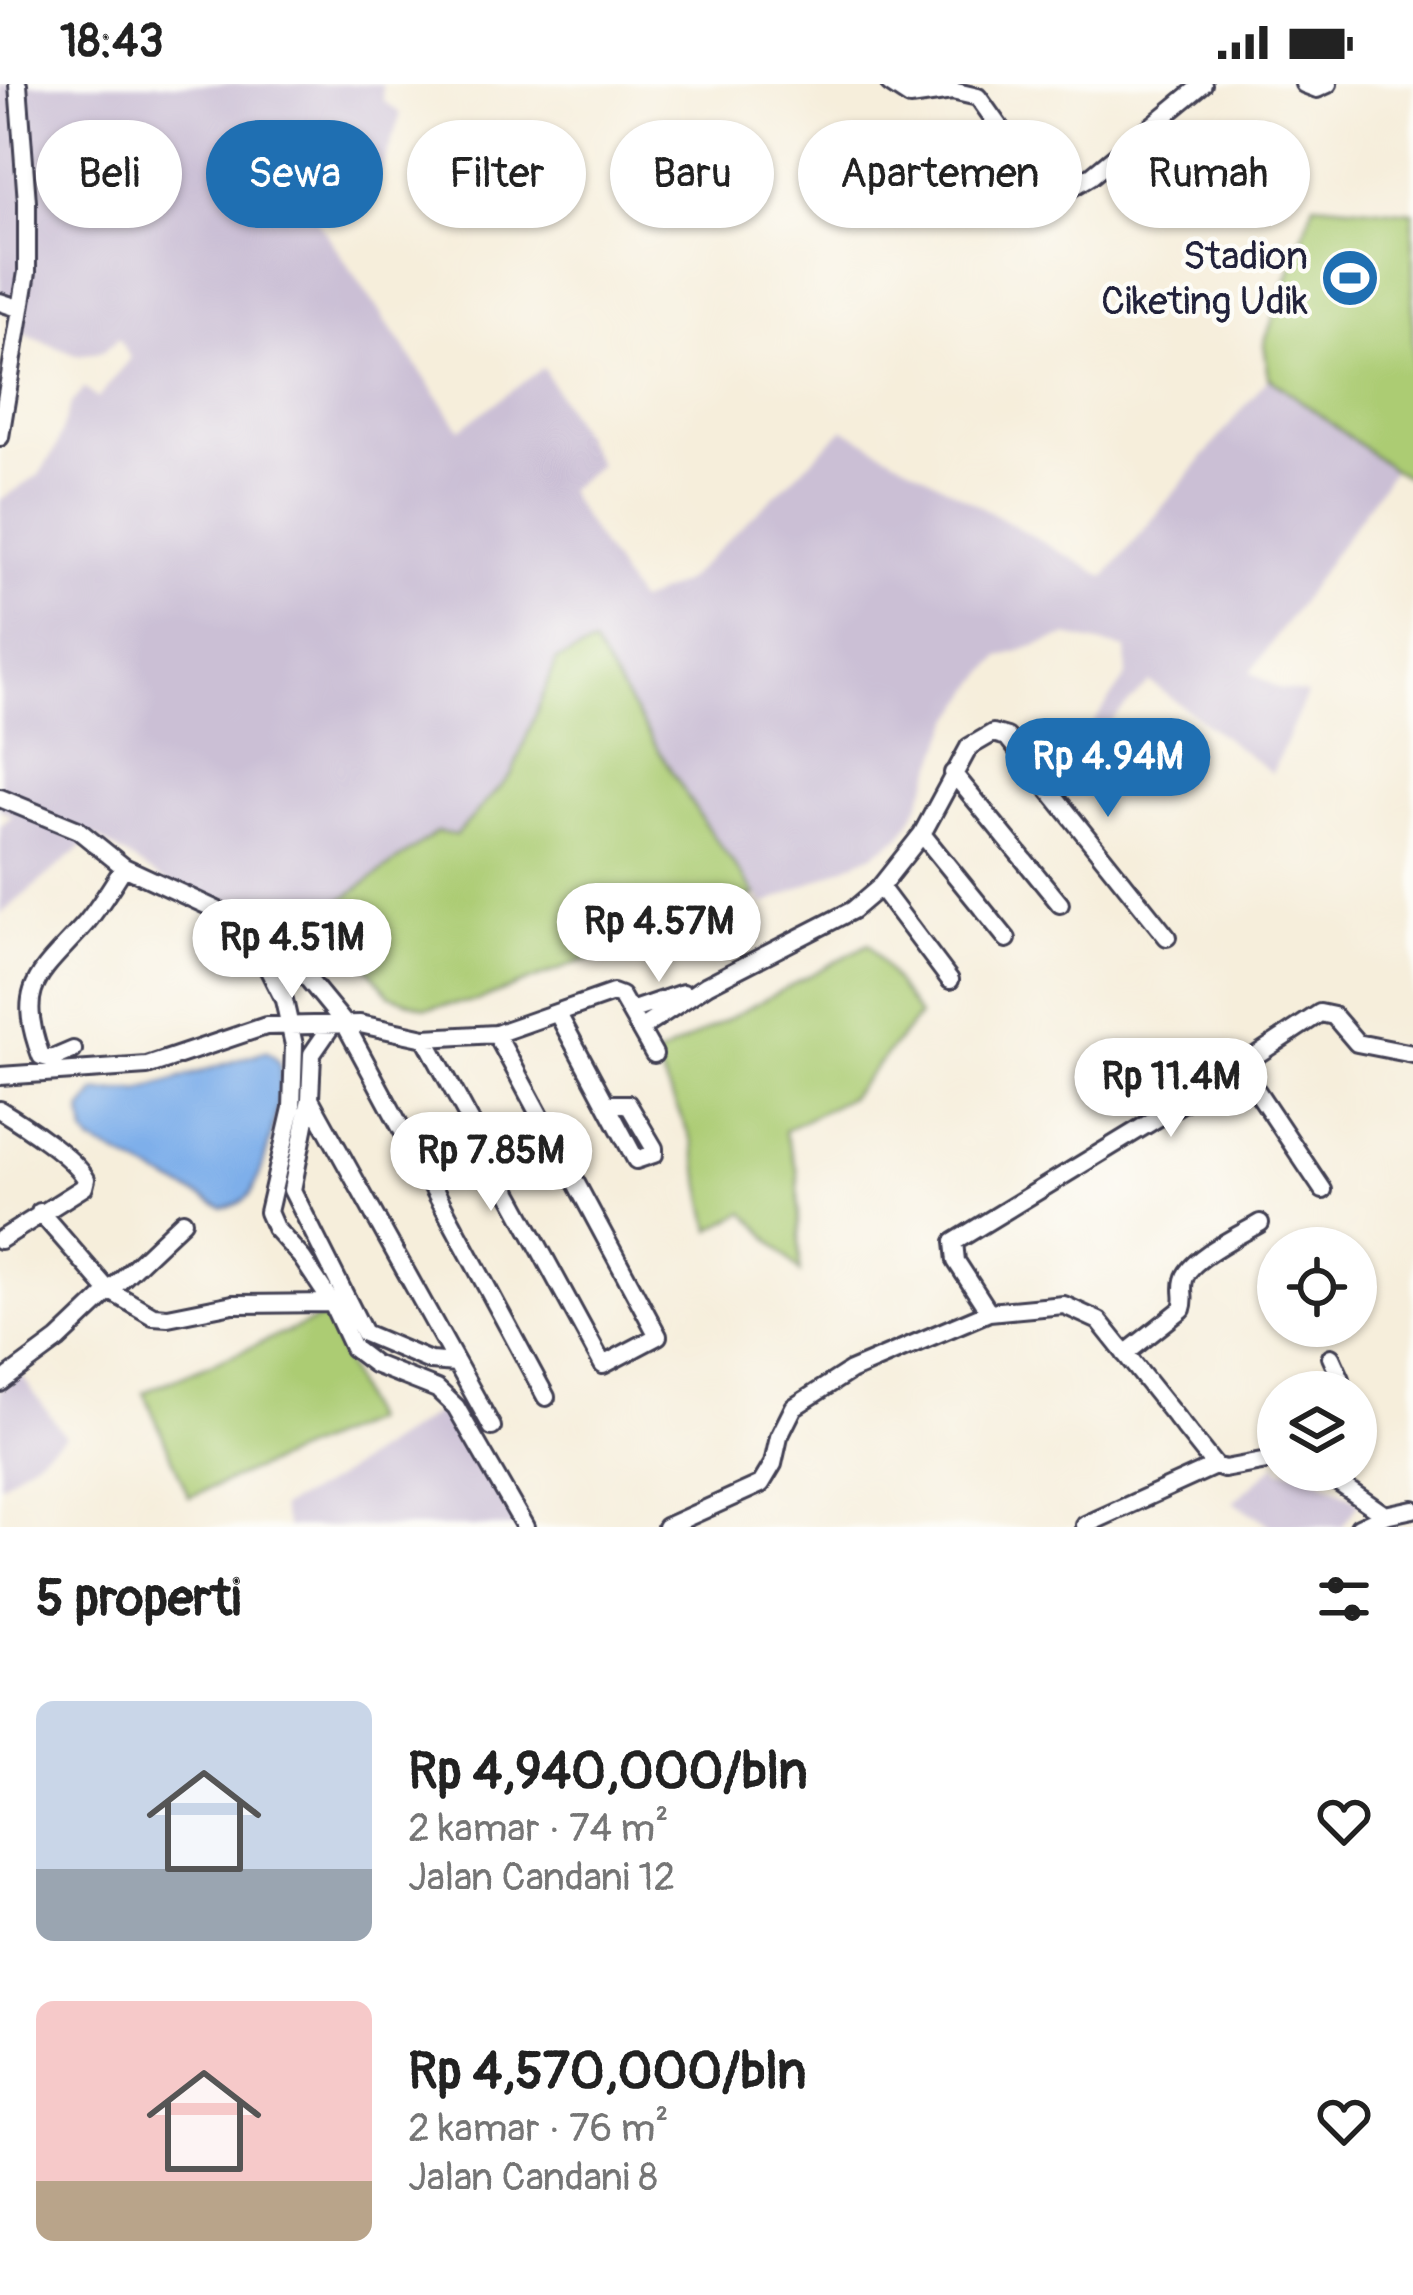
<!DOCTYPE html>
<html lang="id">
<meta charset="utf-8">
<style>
body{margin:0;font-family:Pangolin,sans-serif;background:#f2f2f2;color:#222;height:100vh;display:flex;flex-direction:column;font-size:45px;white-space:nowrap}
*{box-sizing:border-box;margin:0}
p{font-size:39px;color:#767676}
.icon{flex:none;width:66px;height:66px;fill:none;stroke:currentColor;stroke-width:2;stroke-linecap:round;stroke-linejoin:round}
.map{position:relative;height:1443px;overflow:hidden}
.details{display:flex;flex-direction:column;background:#fff;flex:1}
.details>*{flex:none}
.guide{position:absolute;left:36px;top:36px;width:1341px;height:108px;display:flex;gap:24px}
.tools{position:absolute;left:1257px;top:1143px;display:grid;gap:24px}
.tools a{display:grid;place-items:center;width:120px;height:120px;border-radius:50%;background:#fff;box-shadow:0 3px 9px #0004;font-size:60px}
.price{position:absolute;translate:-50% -102px;padding:0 27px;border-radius:42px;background:#fff;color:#222;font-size:39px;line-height:78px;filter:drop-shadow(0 3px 6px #0008)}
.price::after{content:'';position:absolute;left:50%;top:72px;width:36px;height:27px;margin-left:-18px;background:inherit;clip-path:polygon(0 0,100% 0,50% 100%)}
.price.current{background:#1f6fb2;color:#fff}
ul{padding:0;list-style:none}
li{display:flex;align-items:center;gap:36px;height:300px;padding:0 36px}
li span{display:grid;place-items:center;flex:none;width:336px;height:240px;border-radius:18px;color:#555}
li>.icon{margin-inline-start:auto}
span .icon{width:144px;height:144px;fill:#fffc;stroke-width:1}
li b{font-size:51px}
h2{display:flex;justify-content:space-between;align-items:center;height:144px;padding:0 36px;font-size:51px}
.tag{padding:0 42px;border-radius:54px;background:#fff;box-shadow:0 3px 9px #0004;font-size:42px;line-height:108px}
.tag.current{background:#1f6fb2;color:#fff}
.status{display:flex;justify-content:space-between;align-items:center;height:84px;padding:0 60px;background:#fff;direction:ltr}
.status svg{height:33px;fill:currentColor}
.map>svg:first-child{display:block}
.industrial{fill:#cbbfd5}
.green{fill:#accc73;stroke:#677757;stroke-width:3}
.water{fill:#7eafea;stroke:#506892;stroke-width:3}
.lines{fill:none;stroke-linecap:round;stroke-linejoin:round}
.street-casing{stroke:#424153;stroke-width:22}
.street{stroke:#fff;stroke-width:16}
.labels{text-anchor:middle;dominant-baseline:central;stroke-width:9;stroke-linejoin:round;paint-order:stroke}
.poi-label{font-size:39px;fill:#22223b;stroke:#fdfcf7;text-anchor:end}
</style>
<div class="status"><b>18:43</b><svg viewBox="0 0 49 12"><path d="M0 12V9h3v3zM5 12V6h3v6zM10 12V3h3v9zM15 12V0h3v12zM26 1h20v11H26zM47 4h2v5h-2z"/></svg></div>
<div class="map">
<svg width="1413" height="1443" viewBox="0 0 1413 1443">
<rect width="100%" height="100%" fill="#fdfcf7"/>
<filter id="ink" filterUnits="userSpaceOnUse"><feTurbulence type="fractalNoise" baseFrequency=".00833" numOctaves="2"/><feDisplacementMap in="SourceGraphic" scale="24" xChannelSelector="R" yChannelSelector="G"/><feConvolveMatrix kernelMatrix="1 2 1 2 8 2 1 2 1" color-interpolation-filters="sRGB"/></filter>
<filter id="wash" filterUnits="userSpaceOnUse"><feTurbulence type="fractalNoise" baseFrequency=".004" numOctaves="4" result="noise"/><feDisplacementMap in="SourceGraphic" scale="48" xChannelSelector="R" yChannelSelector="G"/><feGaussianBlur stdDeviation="2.7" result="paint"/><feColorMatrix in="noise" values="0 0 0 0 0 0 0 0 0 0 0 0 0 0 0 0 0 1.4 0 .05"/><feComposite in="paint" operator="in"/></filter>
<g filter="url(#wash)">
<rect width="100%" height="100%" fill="#f6eedb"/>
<path class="industrial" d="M0,0H382L384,17L401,30L380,91L359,113L317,136L460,345L543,284L599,381L566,407L638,518L684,498L844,345L1105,493L1269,293L1393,386L1251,588L1279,605L1307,610L1272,689L1150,598L1055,692L1127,592L1126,565L1067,552L1000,573L979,597L952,637L918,723L902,751L875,769L764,821L705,739L557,576L512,690L456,751L437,749L339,818L236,823L165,797L95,752L0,831V742L12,732L0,725V416L39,391L56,364L71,320L84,304L98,315L130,274L119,254L102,268L76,271L22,249L7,228L0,226Z
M21,1290L65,1352L0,1401V1306Z
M445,1323L524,1443H287L280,1424L330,1398Z
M1278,1379V1386H1304L1360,1418L1342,1443H1272L1233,1418Z"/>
<path class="green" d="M1314,119L1413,128V396L1393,386L1269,293L1264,260Z
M593,561L704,739L756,811L477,917L426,924L390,911L331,839L339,818L437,748L456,751L512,690L557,576Z
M869,860L919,932L850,1013L784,1047L798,1087L800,1188L745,1128L711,1146L693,1059L654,974Z
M325,1232L370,1337L189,1413L144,1308Z"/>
<path class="water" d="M266,967C272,971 276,973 279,980C287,1001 264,1083 254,1104C248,1116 236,1122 223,1124L91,1058L85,1050L82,1026L96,1008L140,1007Z"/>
</g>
<g filter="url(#ink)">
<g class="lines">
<defs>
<path id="street" d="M890,0L910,13L952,7L978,13L1048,112L1054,114L1091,92L1203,0
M1304,0L1317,5L1328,0
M0,218L18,224
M0,353L27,188V118L18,0
M953,689L1060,820
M0,714L78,746L124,783L245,839L284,916L294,961L292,1024L268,1128L275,1144L302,1174L332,1219L353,1264L374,1280L437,1305L456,1323L525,1443
M922,750L1007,855
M880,803L950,896
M280,861L345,940L546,1313
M630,927L683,909
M558,930L636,1076L654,1070V1064L628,1020H606
M332,941L312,970L310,1015L492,1343
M640,945L707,901L853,826L880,803L922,750L969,663L993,649L1007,653L1167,853
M425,954L603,1281L658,1252L496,950
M73,966L52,975L41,972C14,900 41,890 86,839C100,822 112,802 124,783
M1240,982L1323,1106
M0,992L147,982L266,942L360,940L425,954L496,950L613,909L621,912L654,970
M310,1015L292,1106L364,1249L430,1277L456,1279
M0,1026C23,1040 74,1073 86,1095L84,1103L0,1156
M40,1128L107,1205L153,1232L168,1233L233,1220L332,1219
M989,1228L956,1177L954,1158L1205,1005L1320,929L1334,932L1357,959L1413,970
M1125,1270L1182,1225C1186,1214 1181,1207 1184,1196C1188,1175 1242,1150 1260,1139
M1331,1273L1341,1295V1308
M0,1299L58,1256L183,1137
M1320,1386L1385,1431
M1085,1441L1215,1382
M666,1443L761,1400L773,1380L779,1353L794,1323L850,1287L989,1228L1064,1221L1099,1237L1215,1382L1224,1385L1278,1375
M1359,1443L1385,1431L1413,1425"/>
</defs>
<use href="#street" class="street-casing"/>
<use href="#street" class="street"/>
</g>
</g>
<defs>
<symbol id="stadium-disc" viewBox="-11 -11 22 22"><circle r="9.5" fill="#1f6fb2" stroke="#fdfcf7"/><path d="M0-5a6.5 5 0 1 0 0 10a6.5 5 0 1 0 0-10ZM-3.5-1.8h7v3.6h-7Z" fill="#fff"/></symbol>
</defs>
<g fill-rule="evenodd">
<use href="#stadium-disc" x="1317" y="161" width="66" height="66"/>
</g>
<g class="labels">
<g class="poi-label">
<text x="1308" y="172">Stadion<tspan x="1308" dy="45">Ciketing Udik</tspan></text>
</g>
</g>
</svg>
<div class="tools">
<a><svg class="icon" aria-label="locate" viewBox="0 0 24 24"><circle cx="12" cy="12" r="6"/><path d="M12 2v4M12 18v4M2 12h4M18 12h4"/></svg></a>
<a><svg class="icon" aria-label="layers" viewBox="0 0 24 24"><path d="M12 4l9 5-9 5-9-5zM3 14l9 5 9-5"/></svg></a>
</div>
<b class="price current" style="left:1108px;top:736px">Rp 4.94M</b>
<b class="price" style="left:659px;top:901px">Rp 4.57M</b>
<b class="price" style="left:292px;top:917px">Rp 4.51M</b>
<b class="price" style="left:1171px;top:1056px">Rp 11.4M</b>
<b class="price" style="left:491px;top:1130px">Rp 7.85M</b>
<div class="guide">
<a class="tag">Beli</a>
<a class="tag current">Sewa</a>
<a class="tag">Filter</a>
<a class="tag">Baru</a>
<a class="tag">Apartemen</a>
<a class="tag">Rumah</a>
</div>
</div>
<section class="details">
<h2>5 properti<svg class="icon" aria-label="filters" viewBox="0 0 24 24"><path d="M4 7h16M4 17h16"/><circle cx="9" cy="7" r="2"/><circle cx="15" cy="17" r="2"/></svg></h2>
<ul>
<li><span style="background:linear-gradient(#c9d6e8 70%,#9aa5b1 0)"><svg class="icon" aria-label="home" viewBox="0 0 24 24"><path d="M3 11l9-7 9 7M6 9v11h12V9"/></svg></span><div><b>Rp 4,940,000/bln</b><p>2 kamar · 74 m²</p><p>Jalan Candani 12</p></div><svg class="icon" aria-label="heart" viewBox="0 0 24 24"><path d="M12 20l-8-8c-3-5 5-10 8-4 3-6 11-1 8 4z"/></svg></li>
<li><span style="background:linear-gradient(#f6c9c9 75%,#b9a48a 0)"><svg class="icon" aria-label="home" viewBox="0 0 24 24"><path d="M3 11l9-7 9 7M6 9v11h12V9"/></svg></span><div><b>Rp 4,570,000/bln</b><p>2 kamar · 76 m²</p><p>Jalan Candani 8</p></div><svg class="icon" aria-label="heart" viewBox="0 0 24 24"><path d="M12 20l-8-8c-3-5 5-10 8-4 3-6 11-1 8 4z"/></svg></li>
</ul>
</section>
